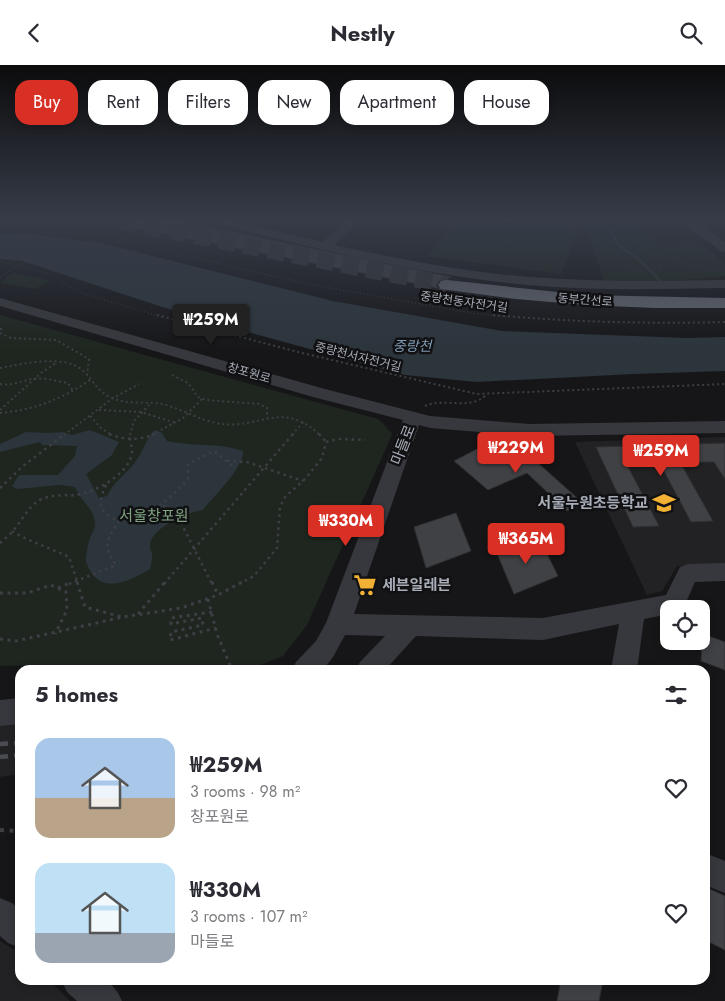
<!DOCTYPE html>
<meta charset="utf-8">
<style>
body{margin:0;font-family:Jost,"Noto Sans KR",sans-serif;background:#f7f7f7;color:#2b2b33;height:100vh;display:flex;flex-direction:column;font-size:19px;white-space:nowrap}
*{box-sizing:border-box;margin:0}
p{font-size:16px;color:#7c7c81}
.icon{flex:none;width:28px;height:28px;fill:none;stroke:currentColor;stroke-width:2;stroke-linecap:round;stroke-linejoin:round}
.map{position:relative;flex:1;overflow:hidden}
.sheet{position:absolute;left:15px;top:600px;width:695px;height:320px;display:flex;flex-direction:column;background:#fff;border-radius:15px;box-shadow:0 2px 8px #0003}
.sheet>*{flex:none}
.banner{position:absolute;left:15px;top:15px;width:695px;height:45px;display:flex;gap:10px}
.fabs{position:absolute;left:660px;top:535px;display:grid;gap:10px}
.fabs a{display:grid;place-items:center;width:50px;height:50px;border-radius:10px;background:#fff;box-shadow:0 2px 8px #0003;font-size:25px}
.price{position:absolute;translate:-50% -42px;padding:0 11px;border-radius:5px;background:#d93025;color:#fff;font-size:16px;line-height:32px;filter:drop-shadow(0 1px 2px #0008)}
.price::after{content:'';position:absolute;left:50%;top:30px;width:15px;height:11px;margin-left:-8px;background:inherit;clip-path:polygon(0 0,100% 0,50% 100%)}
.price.current{background:#222;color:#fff}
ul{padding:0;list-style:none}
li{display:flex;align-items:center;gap:15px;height:125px;padding:0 20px}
li span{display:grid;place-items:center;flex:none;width:140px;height:100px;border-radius:15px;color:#555}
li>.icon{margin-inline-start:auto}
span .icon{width:60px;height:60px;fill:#fffc;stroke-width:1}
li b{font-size:21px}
h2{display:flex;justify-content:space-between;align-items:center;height:60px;padding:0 20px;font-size:21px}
.chip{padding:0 18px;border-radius:15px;background:#fff;box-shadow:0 2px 8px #0003;font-size:18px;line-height:45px}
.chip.current{background:#d93025;color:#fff}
header{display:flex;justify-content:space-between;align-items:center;height:65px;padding:0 20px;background:#fff;font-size:22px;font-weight:700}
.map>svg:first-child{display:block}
.built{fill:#222225}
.green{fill:#1e261f}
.water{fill:#2c353c}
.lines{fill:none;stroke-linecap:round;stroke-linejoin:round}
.stream{stroke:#2c353c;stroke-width:2.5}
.building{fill:#404145;stroke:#303034}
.highway-tunnel{stroke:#333438;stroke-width:17;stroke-dasharray:17 8;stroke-linecap:butt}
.path-far4{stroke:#3d3f44;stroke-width:1;stroke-dasharray:1 2.5;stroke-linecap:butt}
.path-far3{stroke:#3d3f44;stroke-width:2;stroke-dasharray:2 3;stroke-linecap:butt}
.path-far2{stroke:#3d3f44;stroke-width:2.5;stroke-dasharray:2.5 4;stroke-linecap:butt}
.path-far1{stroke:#3d3f44;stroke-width:3;stroke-dasharray:3 4.5;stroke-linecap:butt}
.path{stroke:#3d3f44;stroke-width:4;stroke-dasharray:4 5.5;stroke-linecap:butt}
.minor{fill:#37383d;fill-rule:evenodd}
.highway{fill:#63666e;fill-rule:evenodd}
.rail{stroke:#4a4c52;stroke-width:4.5;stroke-dasharray:8 6;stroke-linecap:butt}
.labels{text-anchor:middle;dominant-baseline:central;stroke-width:5;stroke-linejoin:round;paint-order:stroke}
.far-street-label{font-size:12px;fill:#a8adb8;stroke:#111113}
.far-water-label{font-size:14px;font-style:italic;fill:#7f9bb3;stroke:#111113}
.street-label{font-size:15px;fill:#a8adb8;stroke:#111113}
.poi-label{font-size:15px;font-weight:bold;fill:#a8adb8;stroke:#111113;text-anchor:end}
.park-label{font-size:15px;fill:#7fa381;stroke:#111113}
</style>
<header><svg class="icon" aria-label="back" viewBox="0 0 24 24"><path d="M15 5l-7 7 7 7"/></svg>Nestly<svg class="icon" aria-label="search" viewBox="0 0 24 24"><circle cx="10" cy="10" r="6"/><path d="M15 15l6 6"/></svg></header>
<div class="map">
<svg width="725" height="936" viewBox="0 0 725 936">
<rect width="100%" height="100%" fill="#161618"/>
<path class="built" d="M725,372V499L677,501L662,526L647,530L575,377Z
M20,655V709L0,712V657Z
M0,876L20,888V915H49L70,936H0Z"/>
<path class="green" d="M456,156H560L578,166L561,209L427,191Z
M572,156H629L645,165L661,179L697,176L713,188L725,200V211L684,215L604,216L588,167Z
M13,208L49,215L36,224L0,218Z
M0,250L378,354L386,361L387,364L392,368L391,372L307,560L283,591L247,605H139L68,600L0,601Z"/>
<path class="water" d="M0,168L39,170L100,178L333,236L502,266L687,273L725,272V306L633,309L477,317L405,310L193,252L22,196L0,194Z
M90,365L119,377L112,390L86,409L99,433L107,431C114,416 127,409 136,396C143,386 146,375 154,365L162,368L167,376C193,382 218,377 243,386C244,403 213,432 203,445C188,447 150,463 150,481C150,483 151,486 152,488C153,493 151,499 150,504C133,514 108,528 93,510C90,506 87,501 86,496C86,490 88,479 90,473C92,468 95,464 95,459C95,444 80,436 75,422L60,420L17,424L12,421L19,410H58L75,391L77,381L42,380L40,377L0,387V379L26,367L49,368L63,367L72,370Z"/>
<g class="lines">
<path class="stream" d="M599,156L609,164L619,180L642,197L661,217"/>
</g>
<path class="building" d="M132,156H177L451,212L440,215L436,220L438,223L132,162Z
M725,378V414L714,397H680L713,456L691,457L657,393L624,394L659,461L633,462L596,382Z
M520,382L584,439L567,446L527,408L488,425L454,396L477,384L492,396Z
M456,448L471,486L426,503L414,462Z
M538,471L558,511L514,529L496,486Z
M703,569L725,577V605L701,596Z
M705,822L725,831V885L705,875Z
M561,915H603L599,936H557Z"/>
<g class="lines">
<path class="highway-tunnel" d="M121,156L447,220"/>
<path class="path-far4" d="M587,156L601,169L606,181L629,202L639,207
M617,156L640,184L715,207
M0,159L81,164L232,202L314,220L477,249L507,252
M640,184L660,201L659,208
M0,196L50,209L81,228L162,252
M0,212L87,159L111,166L129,176"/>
<path class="path-far3" d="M157,250L302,288L477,329L725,319
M493,250C570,257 648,259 725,257
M0,264H2L0,266
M0,268L11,273L56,275L89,294L87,311
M0,303C22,299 64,289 82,305C94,315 96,326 112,333C128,340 146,336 162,339C180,343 197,354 216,358C257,367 281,333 320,370
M172,310L188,318L198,332L206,335L259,339L267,343V353
M0,319C12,321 21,316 32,314C44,312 56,316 68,318L73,326
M425,341C444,332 470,346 486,330
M0,345L41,308L56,298
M99,345L141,347L176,358
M0,348C34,345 62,334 90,315
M90,351L102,364L112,370
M64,370L113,333L139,319
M130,370L134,356L150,339
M152,370L183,353L202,334
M292,370L304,356"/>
<path class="path-far2" d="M109,369C126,376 139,375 156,369
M319,369L326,377
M326,377L338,374L365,375
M227,396L247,397L303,416
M106,420C97,439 99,448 119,456
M0,423L23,401L65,369
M163,441L175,446L212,519
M12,466C30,477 50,483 69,492L78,519
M0,478C6,473 12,468 16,462C25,451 29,440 42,434C53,429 65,431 76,430C94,428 126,410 131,392C134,385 129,376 130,369
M69,519L116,500C102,480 107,475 119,456C152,450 166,438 188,414V399L214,386L234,402
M164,519L293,369
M239,519L254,511L277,483L280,442L285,432L305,414L322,393L326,377"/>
<path class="path-far1" d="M77,517L85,542L122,552
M212,517L218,530
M58,523L72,517
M0,528H27L51,520L66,527L67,545L55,569
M208,534L217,569L232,605
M212,547L171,553V559L202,553L203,560L171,567L170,575L216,563
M138,549L165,517
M0,574L16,576L123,552L181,543L218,530L242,517"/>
<path class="path" d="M0,765L20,766"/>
<path class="minor" d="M212,156H234L323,177L344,156H356L353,162L334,180C399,194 464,207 530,212C595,217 660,216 725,215V223C659,224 593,226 527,220C421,210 317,184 214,158Z
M680,156C701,156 709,165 725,177V187L721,186Z
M0,233L325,324L430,351L529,359L725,356V368L529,371L430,363L419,360L354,549L543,553L666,530L680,502L688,499L725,498V516L695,517L683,544H669V549L644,554L637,605H611L619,559L543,575L416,571L385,605H356L360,597L385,571L345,570L333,592L323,605H292L296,597L316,576L326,558L403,355L313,332L0,241Z
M20,633V659L0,661V635Z
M705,788L725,796V828L705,820Z
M0,833L12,838L20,845V883L8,878L0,871Z
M61,915C89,915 110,906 122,936H77L67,927Z"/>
<path class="highway" d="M447,215L585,230L725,233V243H655L585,240L516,234L441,224L438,220L441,216Z"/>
<path class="rail" d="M0,679L20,678
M0,692L20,690"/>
</g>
<linearGradient id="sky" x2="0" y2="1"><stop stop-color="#0c0c0d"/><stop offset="0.54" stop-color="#363c48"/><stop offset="1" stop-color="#363c48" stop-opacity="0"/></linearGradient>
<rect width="725" height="287" fill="url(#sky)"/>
<defs>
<symbol id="school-bare" viewBox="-9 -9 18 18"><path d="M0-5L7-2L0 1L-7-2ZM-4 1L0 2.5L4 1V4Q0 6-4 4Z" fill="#f2b134" stroke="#111113" stroke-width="2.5" paint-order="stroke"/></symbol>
<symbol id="supermarket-bare" viewBox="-9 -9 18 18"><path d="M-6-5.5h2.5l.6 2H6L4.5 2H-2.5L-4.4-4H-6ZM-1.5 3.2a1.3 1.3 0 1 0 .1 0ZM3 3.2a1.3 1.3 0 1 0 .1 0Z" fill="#f2b134" stroke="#111113" stroke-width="2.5" paint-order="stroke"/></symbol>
</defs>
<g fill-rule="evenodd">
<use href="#school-bare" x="648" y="422" width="32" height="32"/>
<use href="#supermarket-bare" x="349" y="504" width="32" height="32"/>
</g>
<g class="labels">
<g class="far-street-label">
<text transform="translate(585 235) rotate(4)">동부간선로</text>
<text transform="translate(464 237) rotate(8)">중랑천동자전거길</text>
<text transform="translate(358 292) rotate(14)">중랑천서자전거길</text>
<text transform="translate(249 308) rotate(16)">창포원로</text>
</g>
<g class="far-water-label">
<text x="412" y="281">중랑천</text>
</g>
<g class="street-label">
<text transform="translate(403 380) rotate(-69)">마들로</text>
</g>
<g class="poi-label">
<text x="648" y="438">서울누원초등학교</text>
<text x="382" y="520" text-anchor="start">세븐일레븐</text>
</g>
<g class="park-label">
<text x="154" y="451">서울창포원</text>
</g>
</g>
</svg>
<div class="fabs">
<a><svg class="icon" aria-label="locate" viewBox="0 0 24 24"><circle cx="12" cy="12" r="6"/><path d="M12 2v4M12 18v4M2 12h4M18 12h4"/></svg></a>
</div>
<b class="price current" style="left:211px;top:281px">₩259M</b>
<b class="price" style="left:516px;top:409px">₩229M</b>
<b class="price" style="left:661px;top:412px">₩259M</b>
<b class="price" style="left:346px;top:482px">₩330M</b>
<b class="price" style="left:526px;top:500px">₩365M</b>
<div class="banner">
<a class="chip current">Buy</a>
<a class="chip">Rent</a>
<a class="chip">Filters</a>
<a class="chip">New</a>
<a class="chip">Apartment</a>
<a class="chip">House</a>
</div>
<section class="sheet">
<h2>5 homes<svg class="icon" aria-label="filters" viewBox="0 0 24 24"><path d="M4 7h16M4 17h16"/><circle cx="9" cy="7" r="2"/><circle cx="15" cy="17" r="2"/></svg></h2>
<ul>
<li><span style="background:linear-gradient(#a9c7e8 60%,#b9a48a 0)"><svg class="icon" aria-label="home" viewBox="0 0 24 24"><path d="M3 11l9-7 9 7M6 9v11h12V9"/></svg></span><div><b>₩259M</b><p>3 rooms · 98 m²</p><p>창포원로</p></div><svg class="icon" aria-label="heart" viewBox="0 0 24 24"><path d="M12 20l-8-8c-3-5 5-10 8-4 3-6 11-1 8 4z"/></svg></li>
<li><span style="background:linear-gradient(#bfe0f5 70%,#9aa5b1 0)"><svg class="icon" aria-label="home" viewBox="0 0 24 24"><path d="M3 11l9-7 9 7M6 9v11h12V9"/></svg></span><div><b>₩330M</b><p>3 rooms · 107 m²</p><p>마들로</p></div><svg class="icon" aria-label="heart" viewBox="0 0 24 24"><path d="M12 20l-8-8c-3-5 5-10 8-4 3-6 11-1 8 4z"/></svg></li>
</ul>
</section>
</div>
